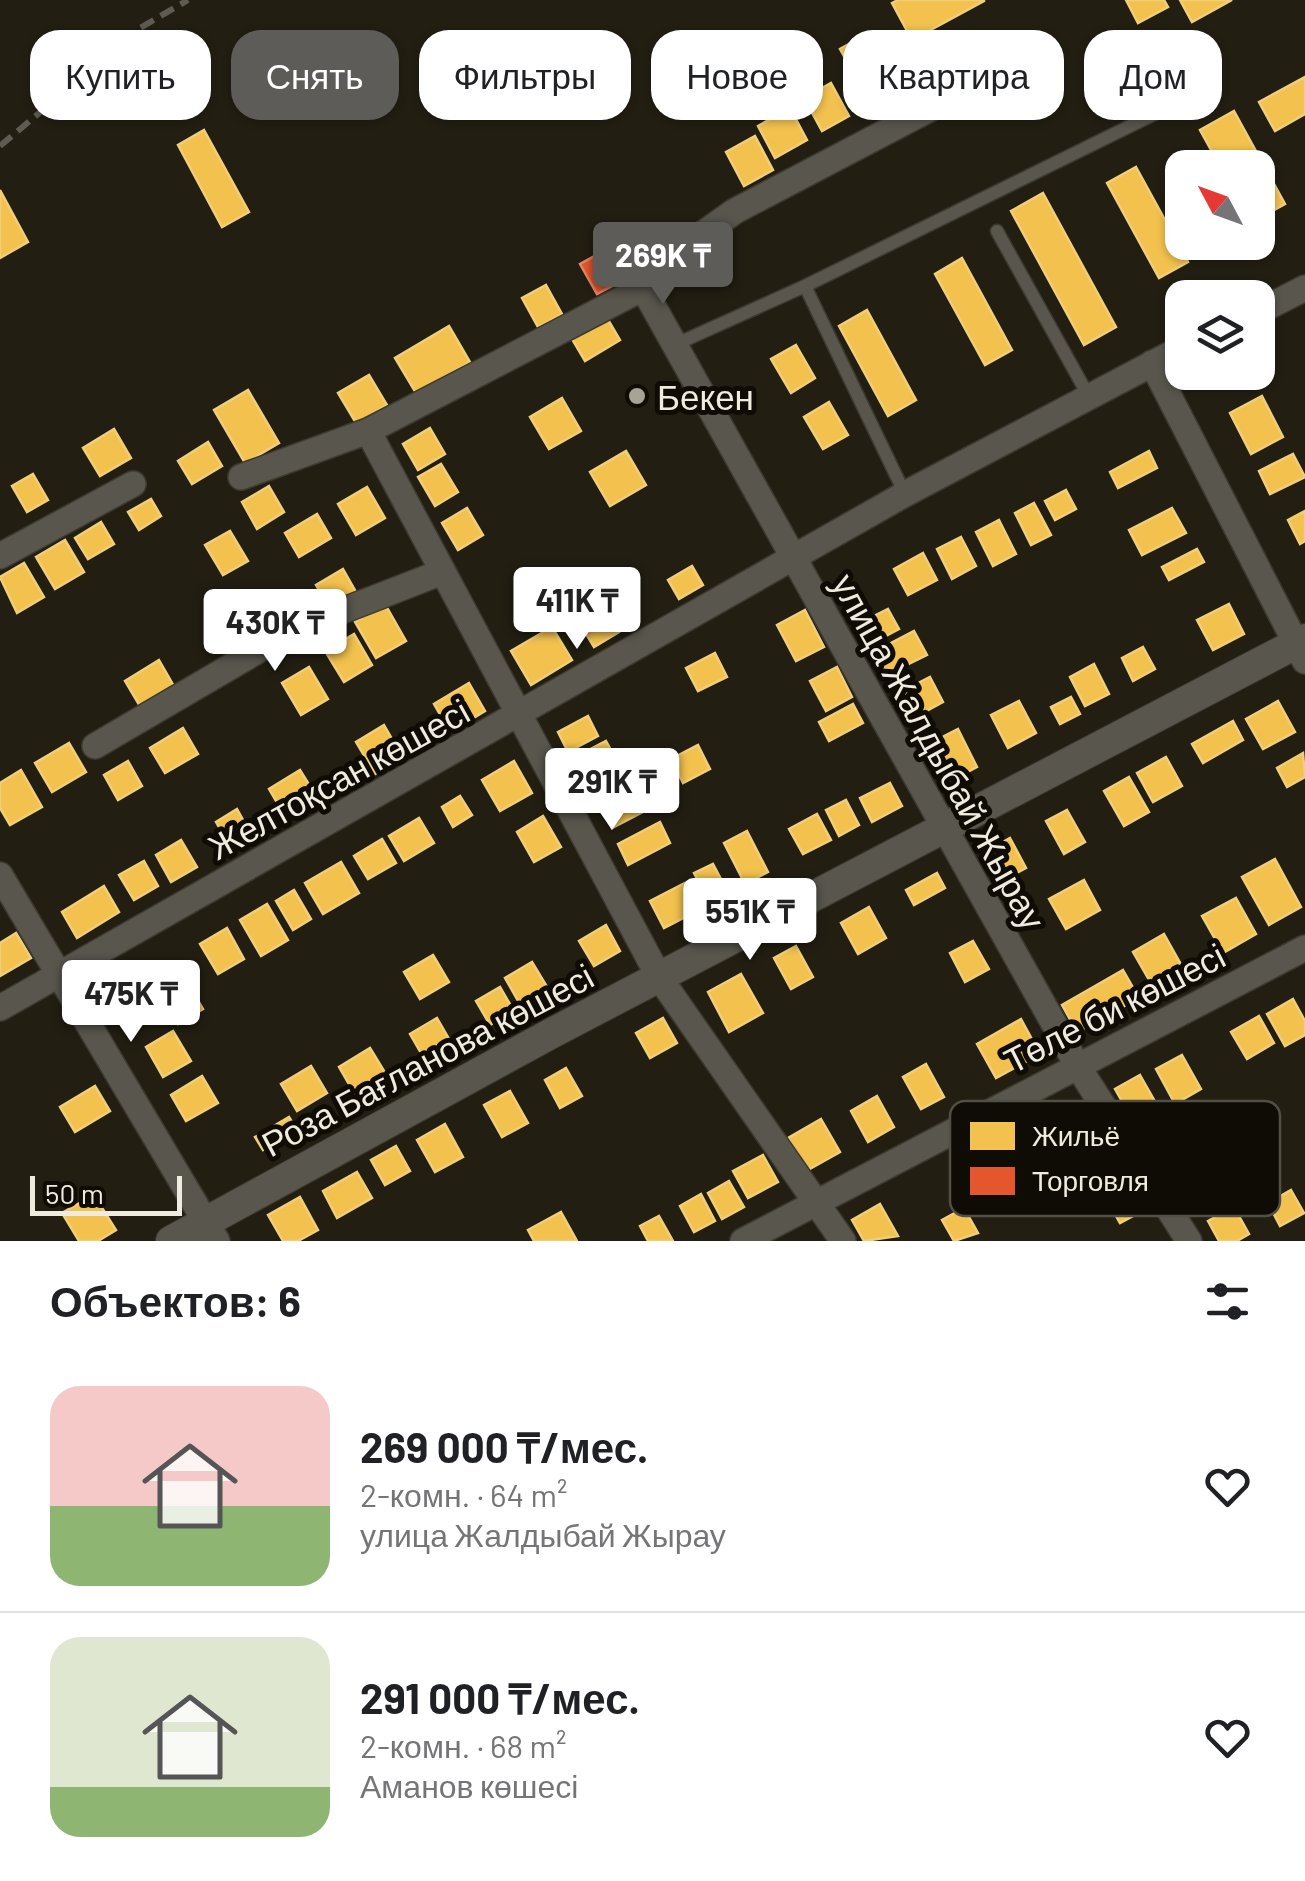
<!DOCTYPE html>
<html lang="ru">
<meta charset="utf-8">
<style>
body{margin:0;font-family:Barlow,sans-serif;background:#f6f6f6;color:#202124;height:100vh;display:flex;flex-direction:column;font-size:38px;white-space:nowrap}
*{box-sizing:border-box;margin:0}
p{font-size:32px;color:#757577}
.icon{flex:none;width:55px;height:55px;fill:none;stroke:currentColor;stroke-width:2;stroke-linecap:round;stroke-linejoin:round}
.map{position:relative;height:1241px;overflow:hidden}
.side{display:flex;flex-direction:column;background:#fff;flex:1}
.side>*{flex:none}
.banner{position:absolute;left:30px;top:30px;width:1245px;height:90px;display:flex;gap:20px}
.needle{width:65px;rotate:311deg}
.buttons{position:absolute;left:1165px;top:150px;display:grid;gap:20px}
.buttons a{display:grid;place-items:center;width:110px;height:110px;border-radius:20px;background:#fff;box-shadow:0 2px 8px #0004;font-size:50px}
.scale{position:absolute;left:30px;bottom:25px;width:152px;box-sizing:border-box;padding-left:10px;border:5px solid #efebde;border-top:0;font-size:28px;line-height:35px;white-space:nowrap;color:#efebde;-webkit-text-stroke:8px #0e0c04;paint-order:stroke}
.price{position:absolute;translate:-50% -85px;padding:0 22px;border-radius:10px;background:#fff;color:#222;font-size:32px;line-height:65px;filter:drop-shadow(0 2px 5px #0008)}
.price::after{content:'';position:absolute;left:50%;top:60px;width:30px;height:22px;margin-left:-15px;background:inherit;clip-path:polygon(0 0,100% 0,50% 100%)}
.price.active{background:#5d5c58;color:#fff}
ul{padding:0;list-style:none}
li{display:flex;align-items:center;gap:30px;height:250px;padding:0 50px}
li+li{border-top:2px solid #e0e0e0}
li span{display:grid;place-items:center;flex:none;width:280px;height:200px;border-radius:30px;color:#555}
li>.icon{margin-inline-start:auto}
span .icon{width:120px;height:120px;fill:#fffc;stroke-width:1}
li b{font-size:42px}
h2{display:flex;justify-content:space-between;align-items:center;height:120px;padding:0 50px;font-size:42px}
.tag{padding:0 35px;border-radius:30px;background:#fff;box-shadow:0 2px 8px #0004;font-size:35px;line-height:90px}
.tag.active{background:#5d5c58;color:#fff}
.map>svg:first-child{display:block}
.homes{fill:#f2c14e;stroke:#f1ce79;stroke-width:2.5}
.shops{fill:#e4572e;stroke:#e78363;stroke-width:2.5}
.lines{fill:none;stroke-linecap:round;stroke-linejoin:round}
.service-casing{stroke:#3c3931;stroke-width:15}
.minor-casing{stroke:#3c3931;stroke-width:28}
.tertiary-casing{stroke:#3c3931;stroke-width:32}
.service{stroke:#58564d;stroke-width:12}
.minor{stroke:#58564d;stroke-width:25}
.tertiary{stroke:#58564d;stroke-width:30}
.rail{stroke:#5e5b53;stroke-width:6;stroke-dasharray:15 8;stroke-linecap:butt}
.poi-dot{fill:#a7a397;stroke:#0e0c04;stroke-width:4}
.labels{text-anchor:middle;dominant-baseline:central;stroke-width:10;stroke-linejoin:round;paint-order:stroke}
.poi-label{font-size:35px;fill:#efebde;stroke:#0e0c04;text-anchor:start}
.street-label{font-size:35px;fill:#efebde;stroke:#0e0c04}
.key{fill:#0e0c04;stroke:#524f45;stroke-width:2.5}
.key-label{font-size:28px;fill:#efebde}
</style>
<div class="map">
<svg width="1305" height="1241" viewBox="0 0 1305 1241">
<rect width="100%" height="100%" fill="#221e12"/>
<path class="homes" d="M898,0H984V1L912,40L892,3Z
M1126,0H1164L1168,7L1138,23Z
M1180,0H1232L1192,22Z
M867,34L882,61L855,76L840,49Z
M1305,77V114L1275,131L1259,102Z
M831,83L849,116L822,131L804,98Z
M790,108L807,140L775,158L758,126Z
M1234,111L1285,204L1258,219V168H1221L1200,130Z
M204,130L249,212L222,227L178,145Z
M755,136L773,170L744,186L726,152Z
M1136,167L1188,262L1159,278L1107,183Z
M0,190L28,242L0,258Z
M1043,193L1116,327L1084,345L1011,211Z
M962,258L1012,350L985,365L935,274Z
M546,285L562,314L538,327L522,298Z
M867,310L916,400L888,416L839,326Z
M607,318L620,340L585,361L572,339Z
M449,326L470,362L416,393L395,358Z
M796,345L815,378L791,393L771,359Z
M369,375L387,405L356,423L338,393Z
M248,390L279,443L245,463L214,410Z
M1262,396L1283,437L1251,454L1230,413Z
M562,398L581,431L549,449L530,417Z
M829,402L848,435L823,449L804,417Z
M430,428L445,454L418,470L403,444Z
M114,429L131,458L100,476L83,448Z
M208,442L222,466L192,484L178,461Z
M626,451L646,485L610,506L590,472Z
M1149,451L1157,468L1118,488L1110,472Z
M1293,454L1305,477L1270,494L1259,471Z
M441,464L458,492L435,506L418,477Z
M33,474L48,500L27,512L12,486Z
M269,486L284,512L257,529L242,502Z
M367,487L385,518L356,535L338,504Z
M1066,490L1076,509L1055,520L1045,501Z
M151,499L161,516L139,530L128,512Z
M1034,503L1051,535L1031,545L1015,513Z
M467,508L483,535L458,550L442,523Z
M1172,508L1186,533L1142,555L1129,530Z
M1305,511V541L1300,544L1288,520Z
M317,514L331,538L299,557L285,533Z
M999,520L1016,554L993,566L976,532Z
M101,522L114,544L88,559L75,538Z
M230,531L248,561L223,575L205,545Z
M961,537L976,566L952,579L937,549Z
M65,540L84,572L55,589L36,557Z
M1197,549L1204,562L1169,580L1162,567Z
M923,553L937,580L908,595L894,569Z
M24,563L44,597L17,613L0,577Z
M692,566L703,585L679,599L668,580Z
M343,569L356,592L329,607L316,585Z
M385,604L406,641L376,658L355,622Z
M603,604L619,632L594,647L577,619Z
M1229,604L1244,634L1213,650L1197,620Z
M888,609L899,629L865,647L854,626Z
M805,610L824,647L796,661L777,625Z
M552,627L572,660L531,685L511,651Z
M914,631L927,655L882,677L870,654Z
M354,634L372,665L344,682L325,651Z
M1143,647L1155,669L1133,681L1122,658Z
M715,653L727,677L698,691L686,668Z
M159,660L175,688L141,708L125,681Z
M1094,664L1109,694L1085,706L1070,677Z
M309,667L328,699L301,715L282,683Z
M837,667L852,697L826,711L810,681Z
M930,677L943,702L908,721L895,695Z
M469,683L485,711L450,732L434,704Z
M1071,697L1080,714L1060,724L1051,707Z
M1019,701L1036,733L1008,748L991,715Z
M1278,701L1295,732L1263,749L1246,719Z
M853,704L863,723L829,741L819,722Z
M588,716L598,736L568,752L558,732Z
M1233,721L1243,740L1203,763L1192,744Z
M384,725L403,758L375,774L356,742Z
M183,728L198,754L165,773L150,748Z
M958,729L977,767L945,784L925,746Z
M606,741L615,757L581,775L573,758Z
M69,743L86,772L52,792L35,763Z
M698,745L710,769L683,783L671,759Z
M1303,753L1305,777L1287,787L1277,768Z
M1166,757L1182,786L1153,802L1137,773Z
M128,761L142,786L118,800L104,775Z
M514,761L532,793L500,811L482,780Z
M21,770L42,807L10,825L0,808V783Z
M300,770L318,799L286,818L269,789Z
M1129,777L1149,812L1124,826L1104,791Z
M890,783L902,806L872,822L860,798Z
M635,795L643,812L612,828L604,812Z
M460,796L472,815L453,827L442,807Z
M846,800L859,825L839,836L826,810Z
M237,809L252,836L231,848L216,822Z
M1067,810L1085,842L1064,854L1046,821Z
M817,814L831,840L803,854L789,829Z
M543,816L561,847L534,862L517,832Z
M419,818L434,843L404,861L389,836Z
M660,822L670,843L628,865L618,844Z
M747,831L768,872L745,884L724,843Z
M1010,838L1026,868L998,883L982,854Z
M382,839L396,863L368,879L354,856Z
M181,840L197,867L171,882L156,855Z
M1275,859L1301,907L1269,925L1242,877Z
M144,861L158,886L134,900L119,875Z
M341,862L359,893L323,914L305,883Z
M713,864L730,896L711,906L694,873Z
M937,873L945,888L914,905L906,890Z
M1084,880L1100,910L1066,929L1049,899Z
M685,883L699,910L664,928L650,901Z
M104,886L119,912L77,938L62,912Z
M294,890L311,919L293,930L276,901Z
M1236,898L1256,934L1223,953L1202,916Z
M267,904L288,940L261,956L240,920Z
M869,907L886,938L858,954L841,923Z
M606,925L620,951L594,966L579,941Z
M227,928L244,959L218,974L200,944Z
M16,933L31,958L0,976V943Z
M1164,934L1183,968L1152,985L1133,952Z
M973,941L989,969L965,982L950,953Z
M796,946L813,977L791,989L774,958Z
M433,955L449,982L420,999L404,972Z
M532,962L549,990L521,1006L505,978Z
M1123,970L1139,998L1077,1032L1062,1005Z
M741,974L763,1013L729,1032L708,992Z
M500,987L514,1011L490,1025L476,1001Z
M196,997L203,1009L178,1024L171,1011Z
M1293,999L1305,1021V1035L1285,1046L1267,1014Z
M1259,1016L1274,1043L1247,1059L1231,1032Z
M437,1018L452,1044L425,1060L410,1034Z
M663,1018L677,1043L650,1058L636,1033Z
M1021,1019L1040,1054L996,1078L977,1044Z
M173,1031L191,1061L163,1077L146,1047Z
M370,1048L389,1079L357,1098L339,1067Z
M1182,1055L1201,1089L1175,1104L1156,1069Z
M926,1064L944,1097L921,1109L903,1077Z
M311,1066L327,1093L297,1111L281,1084Z
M566,1068L582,1096L560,1108L545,1080Z
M1140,1075L1157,1105L1132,1119L1115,1089Z
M202,1076L218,1103L186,1121L171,1095Z
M95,1086L110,1111L75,1132L60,1107Z
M510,1091L528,1123L502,1137L484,1105Z
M877,1096L894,1127L868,1142L851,1111Z
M289,1117L297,1130L263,1150L255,1137Z
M821,1119L840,1152L806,1171L788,1138Z
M445,1124L463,1157L435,1172L417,1140Z
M396,1146L410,1171L385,1185L371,1160Z
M763,1155L778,1182L748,1198L733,1171Z
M357,1172L372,1198L337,1218L323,1191Z
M729,1181L744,1207L722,1219L708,1193Z
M1135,1185L1148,1208L1120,1223L1107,1200Z
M1291,1190L1304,1213L1280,1226L1268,1203Z
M701,1194L715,1221L694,1232L680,1206Z
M94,1195L116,1230L98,1241H79L62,1213Z
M300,1197L318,1230L298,1241H283L268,1215Z
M880,1204L898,1236L864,1241L852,1220Z
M1234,1207L1249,1234L1237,1241H1219L1208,1221Z
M964,1208L978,1233L954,1241L942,1220Z
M561,1212L577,1241H534L528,1230Z
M659,1216L673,1241H648L640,1226Z"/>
<path class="shops" d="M609,248L626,279L597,294L580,264Z"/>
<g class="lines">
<defs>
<path id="service" d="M997,231L1088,395
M805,286L905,494
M674,345L805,286L1189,97"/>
<path id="minor" d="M643,288L1077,1065L1189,1241
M1258,312L1305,288
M1152,363L1305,661
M368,431L659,977L843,1241
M241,477L368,431L643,288L690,243L735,211L1042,50
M0,556L133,484
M95,746L293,630L442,572
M0,875L217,1241
M0,1008L905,494L1182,348
M743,1241L1305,948"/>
<path id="tertiary" d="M171,1241L552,1033L1305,639"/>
</defs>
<use href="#service" class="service-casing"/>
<use href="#minor" class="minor-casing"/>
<use href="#tertiary" class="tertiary-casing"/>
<use href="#service" class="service"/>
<use href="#minor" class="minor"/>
<use href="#tertiary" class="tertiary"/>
<path class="rail" d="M0,146L140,28L188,0"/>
</g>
<circle class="poi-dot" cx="637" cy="396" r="10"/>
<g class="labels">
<g class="poi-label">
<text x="657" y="396">Бекен</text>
</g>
<g class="street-label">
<text transform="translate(940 751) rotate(61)">улица Жалдыбай Жырау</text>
<text transform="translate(338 778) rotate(-29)">Желтоқсан көшесі</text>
<text transform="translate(1114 1007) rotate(-27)">Төле би көшесі</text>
<text transform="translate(427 1059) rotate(-28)">Роза Бағланова көшесі</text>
</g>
</g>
<rect x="950" y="1101" width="330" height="115" rx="15" class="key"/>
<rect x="970" y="1122" width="45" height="28" fill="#f2c14e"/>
<rect x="970" y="1167" width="45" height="28" fill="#e4572e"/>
<g class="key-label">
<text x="1032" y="1146">Жильё</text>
<text x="1032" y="1191">Торговля</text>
</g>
</svg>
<div class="buttons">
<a><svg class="needle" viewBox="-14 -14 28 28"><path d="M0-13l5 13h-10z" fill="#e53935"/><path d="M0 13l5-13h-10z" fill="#757577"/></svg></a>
<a><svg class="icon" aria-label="layers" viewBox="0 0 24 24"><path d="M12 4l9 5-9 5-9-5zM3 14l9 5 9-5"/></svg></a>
</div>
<div class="scale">50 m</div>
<b class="price active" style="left:663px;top:307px">269K ₸</b>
<b class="price" style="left:577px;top:652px">411K ₸</b>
<b class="price" style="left:275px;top:674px">430K ₸</b>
<b class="price" style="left:612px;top:833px">291K ₸</b>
<b class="price" style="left:750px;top:963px">551K ₸</b>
<b class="price" style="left:131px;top:1045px">475K ₸</b>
<div class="banner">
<a class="tag">Купить</a>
<a class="tag active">Снять</a>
<a class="tag">Фильтры</a>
<a class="tag">Новое</a>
<a class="tag">Квартира</a>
<a class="tag">Дом</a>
</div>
</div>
<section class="side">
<h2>Объектов: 6<svg class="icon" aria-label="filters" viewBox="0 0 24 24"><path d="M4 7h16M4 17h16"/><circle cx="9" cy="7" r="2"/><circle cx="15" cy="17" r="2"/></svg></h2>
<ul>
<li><span style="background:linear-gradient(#f6c9c9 60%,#8fb573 0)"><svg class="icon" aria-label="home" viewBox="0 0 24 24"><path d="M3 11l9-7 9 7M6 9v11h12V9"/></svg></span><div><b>269 000 ₸/мес.</b><p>2-комн. · 64 m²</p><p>улица Жалдыбай Жырау</p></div><svg class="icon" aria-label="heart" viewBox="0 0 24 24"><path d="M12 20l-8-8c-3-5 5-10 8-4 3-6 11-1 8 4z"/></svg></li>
<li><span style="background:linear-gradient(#dfe7d0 75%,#8fb573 0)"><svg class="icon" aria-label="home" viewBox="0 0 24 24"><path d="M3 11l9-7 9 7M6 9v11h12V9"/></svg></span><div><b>291 000 ₸/мес.</b><p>2-комн. · 68 m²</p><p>Аманов көшесі</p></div><svg class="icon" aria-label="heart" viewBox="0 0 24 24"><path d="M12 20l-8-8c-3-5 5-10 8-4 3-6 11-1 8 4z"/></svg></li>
</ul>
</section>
